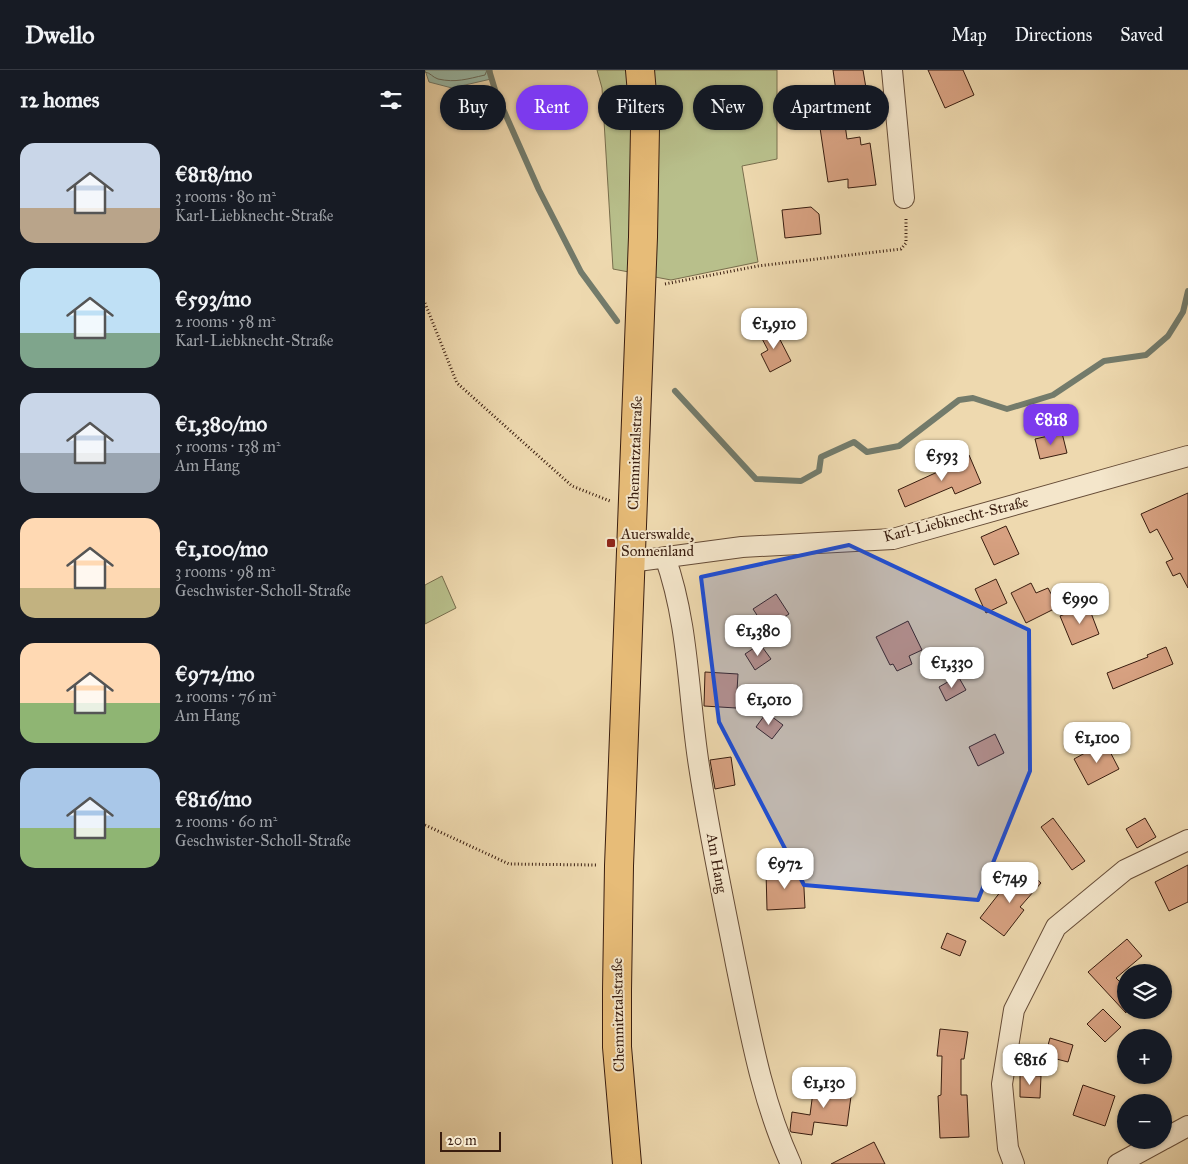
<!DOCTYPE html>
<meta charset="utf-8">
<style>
body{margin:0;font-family:"IM FELL Great Primer",serif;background:#20242c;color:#f1f3f6;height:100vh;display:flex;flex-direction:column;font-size:19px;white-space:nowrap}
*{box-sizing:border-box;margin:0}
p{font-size:16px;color:#9ea1a6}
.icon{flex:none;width:28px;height:28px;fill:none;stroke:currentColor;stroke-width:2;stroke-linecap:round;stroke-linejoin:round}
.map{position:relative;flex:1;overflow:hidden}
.sheet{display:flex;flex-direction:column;background:#171b24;width:425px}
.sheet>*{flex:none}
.banner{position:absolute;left:15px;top:15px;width:475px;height:45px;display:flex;gap:10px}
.controls{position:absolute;left:692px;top:894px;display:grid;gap:10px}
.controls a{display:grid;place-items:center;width:55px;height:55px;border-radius:50%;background:#171b24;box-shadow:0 1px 4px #0004;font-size:25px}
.scale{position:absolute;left:15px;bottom:12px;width:61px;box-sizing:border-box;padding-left:5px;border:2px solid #391d0f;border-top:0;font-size:14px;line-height:18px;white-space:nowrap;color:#391d0f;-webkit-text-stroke:4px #f4e6cb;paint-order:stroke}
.price{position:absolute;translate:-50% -42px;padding:0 11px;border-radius:10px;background:#fff;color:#222;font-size:16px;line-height:32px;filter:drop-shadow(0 1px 2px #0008)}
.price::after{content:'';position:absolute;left:50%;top:30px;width:15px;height:11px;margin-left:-8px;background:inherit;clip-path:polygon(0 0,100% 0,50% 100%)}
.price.on{background:#7c3aed;color:#fff}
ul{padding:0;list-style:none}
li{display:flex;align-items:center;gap:15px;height:125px;padding:0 20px}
li span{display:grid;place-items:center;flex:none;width:140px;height:100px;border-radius:15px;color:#555}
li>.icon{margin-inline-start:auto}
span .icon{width:60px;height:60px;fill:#fffc;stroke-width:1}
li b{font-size:21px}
h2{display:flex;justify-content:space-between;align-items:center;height:60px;padding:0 20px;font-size:21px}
.chip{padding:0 18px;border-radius:22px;background:#171b24;box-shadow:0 1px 4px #0004;font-size:18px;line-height:45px}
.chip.on{background:#7c3aed;color:#fff}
header{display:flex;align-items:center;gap:30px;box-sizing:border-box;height:70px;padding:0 25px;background:#171b24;border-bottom:1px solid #363941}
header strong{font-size:24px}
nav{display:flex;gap:28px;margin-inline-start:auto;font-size:18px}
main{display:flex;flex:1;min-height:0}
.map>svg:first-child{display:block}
.green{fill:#b8bf8b;stroke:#786e4d}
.water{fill:#9abaa8;stroke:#737b6b}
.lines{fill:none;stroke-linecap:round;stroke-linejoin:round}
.shore{stroke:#6a6c5c;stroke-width:1}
.stream{stroke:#737b6b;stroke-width:6}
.building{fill:#d7a181;stroke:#391d0f}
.street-casing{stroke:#664c37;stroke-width:22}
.primary-casing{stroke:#391d0f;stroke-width:30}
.path{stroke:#391d0f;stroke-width:3;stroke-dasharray:1 2.5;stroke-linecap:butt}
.street{stroke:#f4e6cb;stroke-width:20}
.primary{stroke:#e7bc78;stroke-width:28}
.marked{fill:#1d4ed8;fill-opacity:0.2;stroke:#1d4ed8;stroke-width:4;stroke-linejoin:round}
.poi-dot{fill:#8f2418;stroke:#f4e6cb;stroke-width:2}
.labels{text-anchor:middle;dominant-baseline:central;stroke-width:4;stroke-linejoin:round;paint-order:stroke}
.street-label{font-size:15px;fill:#391d0f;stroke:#f4e6cb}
.poi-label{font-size:15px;fill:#391d0f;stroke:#f4e6cb;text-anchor:start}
</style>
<header>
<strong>Dwello</strong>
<nav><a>Map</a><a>Directions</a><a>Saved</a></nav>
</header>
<main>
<section class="sheet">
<h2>12 homes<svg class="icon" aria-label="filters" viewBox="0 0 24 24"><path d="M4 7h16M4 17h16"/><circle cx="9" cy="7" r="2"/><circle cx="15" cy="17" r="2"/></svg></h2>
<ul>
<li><span style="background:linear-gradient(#c9d6e8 65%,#b9a48a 0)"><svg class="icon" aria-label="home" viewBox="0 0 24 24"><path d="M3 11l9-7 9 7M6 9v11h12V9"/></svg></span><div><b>€818/mo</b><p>3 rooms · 80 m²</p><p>Karl-Liebknecht-Straße</p></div></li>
<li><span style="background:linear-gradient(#bfe0f5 65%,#7fa58c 0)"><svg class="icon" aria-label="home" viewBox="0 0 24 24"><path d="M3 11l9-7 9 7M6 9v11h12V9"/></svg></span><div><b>€593/mo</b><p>2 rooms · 58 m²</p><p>Karl-Liebknecht-Straße</p></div></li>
<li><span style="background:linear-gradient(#c9d6e8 60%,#9aa5b1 0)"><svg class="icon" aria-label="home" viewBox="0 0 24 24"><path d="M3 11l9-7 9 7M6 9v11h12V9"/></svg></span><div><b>€1,380/mo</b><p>5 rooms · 138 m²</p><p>Am Hang</p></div></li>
<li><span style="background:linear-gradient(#ffd9b3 70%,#c2b280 0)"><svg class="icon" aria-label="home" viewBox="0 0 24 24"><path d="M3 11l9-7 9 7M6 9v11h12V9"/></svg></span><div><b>€1,100/mo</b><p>3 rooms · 98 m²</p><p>Geschwister-Scholl-Straße</p></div></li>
<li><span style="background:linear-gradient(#ffd9b3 60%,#8fb573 0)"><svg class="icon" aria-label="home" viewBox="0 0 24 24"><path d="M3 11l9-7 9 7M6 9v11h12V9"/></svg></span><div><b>€972/mo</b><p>2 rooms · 76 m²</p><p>Am Hang</p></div></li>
<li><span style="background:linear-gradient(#a9c7e8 60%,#8fb573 0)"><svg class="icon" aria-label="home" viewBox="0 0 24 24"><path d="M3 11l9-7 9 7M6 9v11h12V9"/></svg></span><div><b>€816/mo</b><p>2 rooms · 60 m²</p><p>Geschwister-Scholl-Straße</p></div></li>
</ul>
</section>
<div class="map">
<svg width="763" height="1094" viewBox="0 0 763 1094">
<rect width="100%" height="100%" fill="#eed9af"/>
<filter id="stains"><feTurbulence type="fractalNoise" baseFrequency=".004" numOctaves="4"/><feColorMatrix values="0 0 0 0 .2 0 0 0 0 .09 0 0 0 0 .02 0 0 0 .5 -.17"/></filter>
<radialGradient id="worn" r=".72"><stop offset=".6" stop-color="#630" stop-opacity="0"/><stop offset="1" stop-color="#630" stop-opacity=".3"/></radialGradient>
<path class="green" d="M172,0H352V89L317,96L333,192L246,210L188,199L177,18Z
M17,506L31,538L0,554V515Z"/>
<path class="water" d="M0,0H67L66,9L27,18L4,12Z"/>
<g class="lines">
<path class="shore" d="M0,2C6,3 7,7 13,9C31,13 42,9 60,5L62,0"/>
<path class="stream" d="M64,0L71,23L114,120L156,202L192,251
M250,321L331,409L376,411L394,401L396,387L429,372L442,382L474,376L534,330L548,328L582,339L628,325L679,291L721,285L743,266L758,242L763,221"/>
</g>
<path class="building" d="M408,0H438L443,30L413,35Z
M503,0H538L549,25L520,38Z
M419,47L422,69L435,67L436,75L445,73L451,115L423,118V109L403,112L394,51Z
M386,137L394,144L396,164L360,168L357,140Z
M348,256L366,291L345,302L336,284L343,280L334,263Z
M637,363L642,383L615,389L610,369Z
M544,385L556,413L530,424L527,417L480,437L473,420L519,399L518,396Z
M763,423V518L755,503L748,506L741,492L748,489L732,459L725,463L716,444Z
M581,456L594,484L569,495L556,467Z
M571,509L582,533L561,543L550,519Z
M606,513L611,523L623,518L633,537L601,553L586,523Z
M351,524L364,544L341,559L328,539Z
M663,535L674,564L647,575L635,546Z
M483,551L497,580L484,586L487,594L472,601L468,594L465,595L451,567Z
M335,574L346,589L330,600L320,584Z
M741,577L748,594L688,619L682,603L723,587L722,585Z
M280,602L313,604L311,638L279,636Z
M533,606L541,620L521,631L514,617Z
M339,646H346L358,655L347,669L331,657Z
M570,664L579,683L553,696L544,677Z
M680,672L694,699L663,715L649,689Z
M306,687L310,715L290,719L285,690Z
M628,748L660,791L647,800L616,757Z
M720,748L731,767L712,778L701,759Z
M763,795V832L744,841L730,812Z
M378,799L380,838L342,840L341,801Z
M604,802L616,813L595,837L599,840L579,866L555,848L583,812L591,818Z
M522,863L541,871L535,886L516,878Z
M702,869L717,886L691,908L701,918V943L663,902Z
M678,939L696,957L680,972L662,954Z
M515,959L543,962L539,989H536V1025H542L544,1067L515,1068L513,1026L516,1025L517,986H512Z
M625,968L648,975L643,992L620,986Z
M595,1005L616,1006L615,1028L595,1027Z
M389,1014L427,1019L422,1056L389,1052L387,1065L366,1062L365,1060L367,1042L385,1045Z
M658,1015L690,1026L680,1056L648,1045Z
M449,1072L460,1094H406Z"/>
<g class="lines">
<defs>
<path id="street" d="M467,0L479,128
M240,487C264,554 263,626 274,696C284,762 298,828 311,894C325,962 337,1031 366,1094
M205,492L317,477L468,469L763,386
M739,1069L763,1056
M589,1094L583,1078L577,1014L589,940L631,857L700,800L763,770
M693,1094L737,1070"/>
<path id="primary" d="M202,1094L192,977V920L194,796L218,167L220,58L215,0"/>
</defs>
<use href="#street" class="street-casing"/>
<use href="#primary" class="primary-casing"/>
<path class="path" d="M240,214L333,196L476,179L481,173V148
M0,233L32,313L147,416L185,431
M0,755L84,794L171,795"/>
<use href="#street" class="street"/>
<use href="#primary" class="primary"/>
</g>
<path class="marked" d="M424,475L604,560L605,701L553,830L379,815L294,652L276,507Z"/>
<rect class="poi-dot" x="181" y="468" width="10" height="10" rx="2.5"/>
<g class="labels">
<g class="street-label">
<text transform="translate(210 383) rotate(-88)">Chemnitztalstraße</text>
<text transform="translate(531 449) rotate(-14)">Karl-Liebknecht-Straße</text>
<text transform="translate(292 793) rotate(80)">Am Hang</text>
<text transform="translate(193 945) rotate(-91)">Chemnitztalstraße</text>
</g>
<g class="poi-label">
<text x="196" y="464">Auerswalde,<tspan x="196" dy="17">Sonnenland</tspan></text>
</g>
</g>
<rect width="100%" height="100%" filter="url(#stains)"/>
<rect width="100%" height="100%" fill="url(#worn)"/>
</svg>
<div class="controls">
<a><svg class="icon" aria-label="layers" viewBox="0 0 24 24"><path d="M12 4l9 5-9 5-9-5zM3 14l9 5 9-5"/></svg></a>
<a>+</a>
<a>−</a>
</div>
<div class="scale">20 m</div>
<b class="price" style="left:349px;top:280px">€1,910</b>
<b class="price on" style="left:626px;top:376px">€818</b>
<b class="price" style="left:517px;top:412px">€593</b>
<b class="price" style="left:655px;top:555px">€990</b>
<b class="price" style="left:333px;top:587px">€1,380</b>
<b class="price" style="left:527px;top:619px">€1,330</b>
<b class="price" style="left:344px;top:656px">€1,010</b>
<b class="price" style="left:672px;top:694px">€1,100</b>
<b class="price" style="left:360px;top:820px">€972</b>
<b class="price" style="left:585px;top:834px">€749</b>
<b class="price" style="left:605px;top:1016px">€816</b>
<b class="price" style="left:399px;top:1039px">€1,130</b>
<div class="banner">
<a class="chip">Buy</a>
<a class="chip on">Rent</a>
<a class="chip">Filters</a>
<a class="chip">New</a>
<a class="chip">Apartment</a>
</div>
</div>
</main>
